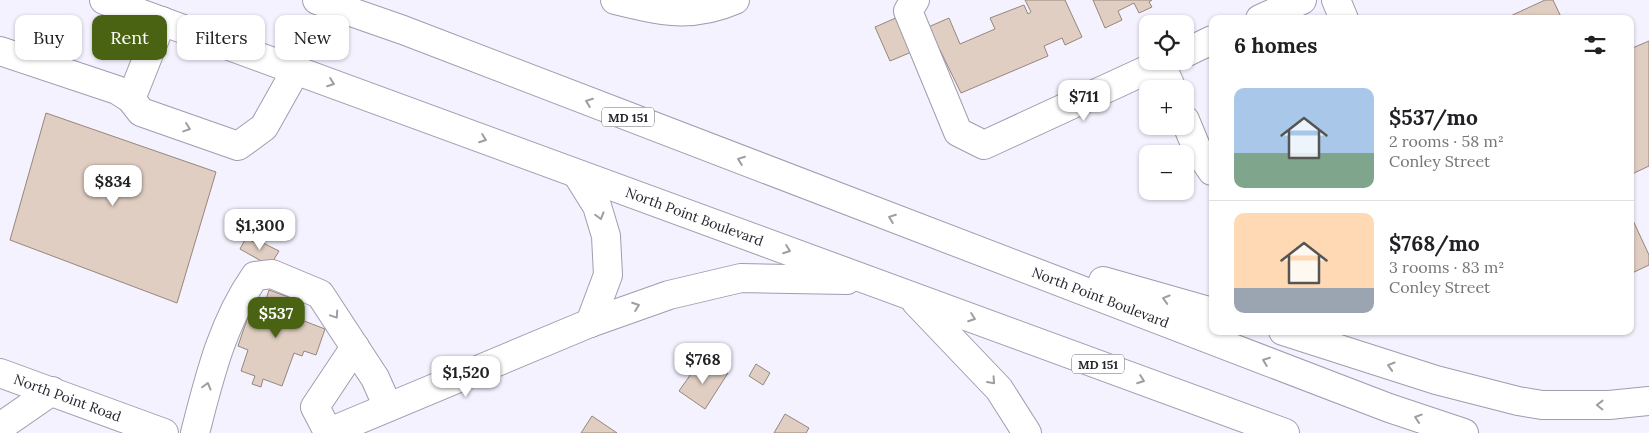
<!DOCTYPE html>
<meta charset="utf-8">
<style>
body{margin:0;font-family:Lora,serif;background:#f2f2f2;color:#202124;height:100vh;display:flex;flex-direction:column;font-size:19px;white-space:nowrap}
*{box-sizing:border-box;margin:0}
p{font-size:16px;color:#757577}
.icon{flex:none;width:28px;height:28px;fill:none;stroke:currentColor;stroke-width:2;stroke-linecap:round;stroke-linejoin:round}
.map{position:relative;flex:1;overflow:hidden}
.sheet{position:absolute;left:1209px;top:15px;width:425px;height:320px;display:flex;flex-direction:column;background:#fff;border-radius:10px;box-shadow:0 1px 4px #0004}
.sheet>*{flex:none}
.top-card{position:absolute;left:15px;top:15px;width:475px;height:45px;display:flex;gap:10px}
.fabs{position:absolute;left:1139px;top:15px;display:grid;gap:10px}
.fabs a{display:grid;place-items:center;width:55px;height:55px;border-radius:10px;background:#fff;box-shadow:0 1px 4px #0004;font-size:25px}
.price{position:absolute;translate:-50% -42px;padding:0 11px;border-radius:10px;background:#fff;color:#222;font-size:16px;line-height:32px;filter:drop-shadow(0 1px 2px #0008)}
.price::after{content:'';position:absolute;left:50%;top:30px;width:15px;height:11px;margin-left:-8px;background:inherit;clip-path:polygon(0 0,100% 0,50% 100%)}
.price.on{background:#496312;color:#fff}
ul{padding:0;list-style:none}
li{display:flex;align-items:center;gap:15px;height:125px;padding:0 25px}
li+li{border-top:1px solid #e0e0e0}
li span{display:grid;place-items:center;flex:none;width:140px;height:100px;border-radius:10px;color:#555}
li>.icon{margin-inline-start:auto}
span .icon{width:60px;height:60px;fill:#fffc;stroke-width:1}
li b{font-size:21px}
h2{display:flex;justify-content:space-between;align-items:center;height:60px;padding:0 25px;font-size:21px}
.chip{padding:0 18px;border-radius:10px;background:#fff;box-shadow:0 1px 4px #0004;font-size:18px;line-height:45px}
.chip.on{background:#496312;color:#fff}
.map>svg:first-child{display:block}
.building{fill:#e0cec2;stroke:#97867b}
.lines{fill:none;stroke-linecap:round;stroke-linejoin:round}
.minor-casing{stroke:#9f9dae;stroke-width:30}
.major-casing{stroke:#9f9dae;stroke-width:30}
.minor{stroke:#fff;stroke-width:28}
.major{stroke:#fff;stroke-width:28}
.oneway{stroke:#9e9da0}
.labels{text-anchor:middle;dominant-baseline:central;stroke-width:5;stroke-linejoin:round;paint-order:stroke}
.shield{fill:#fff;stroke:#68676c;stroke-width:1}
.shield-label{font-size:12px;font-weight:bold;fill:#27262d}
.street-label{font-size:14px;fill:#27262d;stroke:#fff}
</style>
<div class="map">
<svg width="1649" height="433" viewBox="0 0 1649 433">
<rect width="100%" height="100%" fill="#f3f2fe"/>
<path class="building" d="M1025,0H1065L1082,37L1065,45L1062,38L1044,46L1048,56L961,93L940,50L936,52L926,28L949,18L960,44L995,29L990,18L1024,5L1028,14L1031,12Z
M1093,0H1152L1149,2L1152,7L1139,13L1134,3L1118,11L1122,20L1105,28Z
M1545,0H1553L1562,19H1504Z
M898,17L914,51L890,61L875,27Z
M1649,41V166L1630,175V49Z
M46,113L216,172L177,303L10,240Z
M1630,214L1649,255V265L1630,274Z
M246,238L259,245L261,242L279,251L270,266L240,249Z
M269,290L291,298L286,314L325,329L316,355L304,351L302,356L294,353L282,386L263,379L261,387L252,384L255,376L241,371L248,350L238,346L253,302H256L257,299L265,302Z
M698,364L710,373L716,364L728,373L705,409L679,391Z
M756,364L770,373L763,385L749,376Z
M785,414L809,428L806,433H774Z
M592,416L617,433H581Z"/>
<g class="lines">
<defs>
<g id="minor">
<path d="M615,0C660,11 691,19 735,0"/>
<path d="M915,0L908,11L958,132L984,145L1166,61"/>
<path d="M1336,0L1344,19"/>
<path d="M1260,19L1302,0"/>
<path d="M0,51L117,90L131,99L141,112L238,146L264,127L296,70"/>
<path d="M1185,53L1212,40"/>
<path d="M1161,64L1172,89"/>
<path d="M131,99L162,21"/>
<path d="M1185,120L1197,149L1212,171"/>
<path id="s1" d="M0,373L164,433"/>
<path d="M0,427L52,391"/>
<path d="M328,432L315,407L355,347"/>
<path d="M195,433C209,379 222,323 255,276L272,274L320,294L375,378L388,407"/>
<path d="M327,433L590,323"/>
</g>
<g id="major">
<path id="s2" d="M104,0L1285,433"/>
<path id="s3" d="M317,0L403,30L1389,408L1464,433"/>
<path d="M577,174L597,206L606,236L608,275L590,323"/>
<path d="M1103,281L1212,312"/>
<path d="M916,302L999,389L1027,433"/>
<path d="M590,323L669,295L741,278L847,280"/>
<path d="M1283,331L1436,380L1518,401L1542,405H1609L1649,401"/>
</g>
</defs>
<use href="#minor" class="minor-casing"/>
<use href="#major" class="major-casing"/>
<use href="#minor" class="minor"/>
<use href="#major" class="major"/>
</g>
<defs><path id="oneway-chevron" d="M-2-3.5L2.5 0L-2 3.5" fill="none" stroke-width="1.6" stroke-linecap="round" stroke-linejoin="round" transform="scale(1.25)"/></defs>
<g class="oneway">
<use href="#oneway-chevron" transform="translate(331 83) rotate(20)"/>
<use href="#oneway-chevron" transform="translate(589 102) rotate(-159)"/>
<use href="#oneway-chevron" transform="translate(187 128) rotate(19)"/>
<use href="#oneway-chevron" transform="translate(483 139) rotate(20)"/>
<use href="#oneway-chevron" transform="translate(741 160) rotate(-159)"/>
<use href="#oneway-chevron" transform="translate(600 216) rotate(74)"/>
<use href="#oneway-chevron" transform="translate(892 218) rotate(-159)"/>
<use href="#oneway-chevron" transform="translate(787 250) rotate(20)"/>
<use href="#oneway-chevron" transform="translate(1166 299) rotate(-164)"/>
<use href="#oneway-chevron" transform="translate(636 306) rotate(-20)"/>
<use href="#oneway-chevron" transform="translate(335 315) rotate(56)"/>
<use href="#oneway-chevron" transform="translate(972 318) rotate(20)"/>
<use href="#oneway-chevron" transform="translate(1266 361) rotate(-159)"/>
<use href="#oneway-chevron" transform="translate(1391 366) rotate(-163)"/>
<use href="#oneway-chevron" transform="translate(1141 380) rotate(20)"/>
<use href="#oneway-chevron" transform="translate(992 381) rotate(48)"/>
<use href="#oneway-chevron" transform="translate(207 386) rotate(-75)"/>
<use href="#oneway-chevron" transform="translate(1600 405) rotate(-179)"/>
<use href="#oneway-chevron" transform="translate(1418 418) rotate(-162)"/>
</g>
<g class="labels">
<g class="shield">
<rect x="602" y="107.5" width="52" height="19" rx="4"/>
<rect x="1072" y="354.5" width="52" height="19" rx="4"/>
</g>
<g class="shield-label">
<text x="628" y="117">MD 151</text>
<text x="1098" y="364">MD 151</text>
</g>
<g class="street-label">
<text stroke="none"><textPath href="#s2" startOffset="629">North Point Boulevard</textPath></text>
<text stroke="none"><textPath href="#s3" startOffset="838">North Point Boulevard</textPath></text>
<text stroke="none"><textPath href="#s1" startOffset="72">North Point Road</textPath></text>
</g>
</g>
</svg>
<div class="fabs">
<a><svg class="icon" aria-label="locate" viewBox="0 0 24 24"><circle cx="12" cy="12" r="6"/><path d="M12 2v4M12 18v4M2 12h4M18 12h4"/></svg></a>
<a>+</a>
<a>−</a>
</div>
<b class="price" style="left:1084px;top:122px">$711</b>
<b class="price" style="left:113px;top:207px">$834</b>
<b class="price" style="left:260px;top:251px">$1,300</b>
<b class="price on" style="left:276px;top:339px">$537</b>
<b class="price" style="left:703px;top:385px">$768</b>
<b class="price" style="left:466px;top:398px">$1,520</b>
<div class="top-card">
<a class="chip">Buy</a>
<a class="chip on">Rent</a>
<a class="chip">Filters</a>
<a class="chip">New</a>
</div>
<section class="sheet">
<h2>6 homes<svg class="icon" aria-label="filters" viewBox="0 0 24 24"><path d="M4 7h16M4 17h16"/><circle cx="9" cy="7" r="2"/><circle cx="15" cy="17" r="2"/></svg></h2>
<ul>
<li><span style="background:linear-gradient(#a9c7e8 65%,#7fa58c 0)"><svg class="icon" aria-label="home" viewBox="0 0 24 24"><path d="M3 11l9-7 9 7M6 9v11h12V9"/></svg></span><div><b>$537/mo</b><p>2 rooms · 58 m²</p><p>Conley Street</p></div></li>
<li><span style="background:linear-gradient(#ffd9b3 75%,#9aa5b1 0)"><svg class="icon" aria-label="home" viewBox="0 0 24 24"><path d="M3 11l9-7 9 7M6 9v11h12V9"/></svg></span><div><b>$768/mo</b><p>3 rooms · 83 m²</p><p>Conley Street</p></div></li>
</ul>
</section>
</div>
